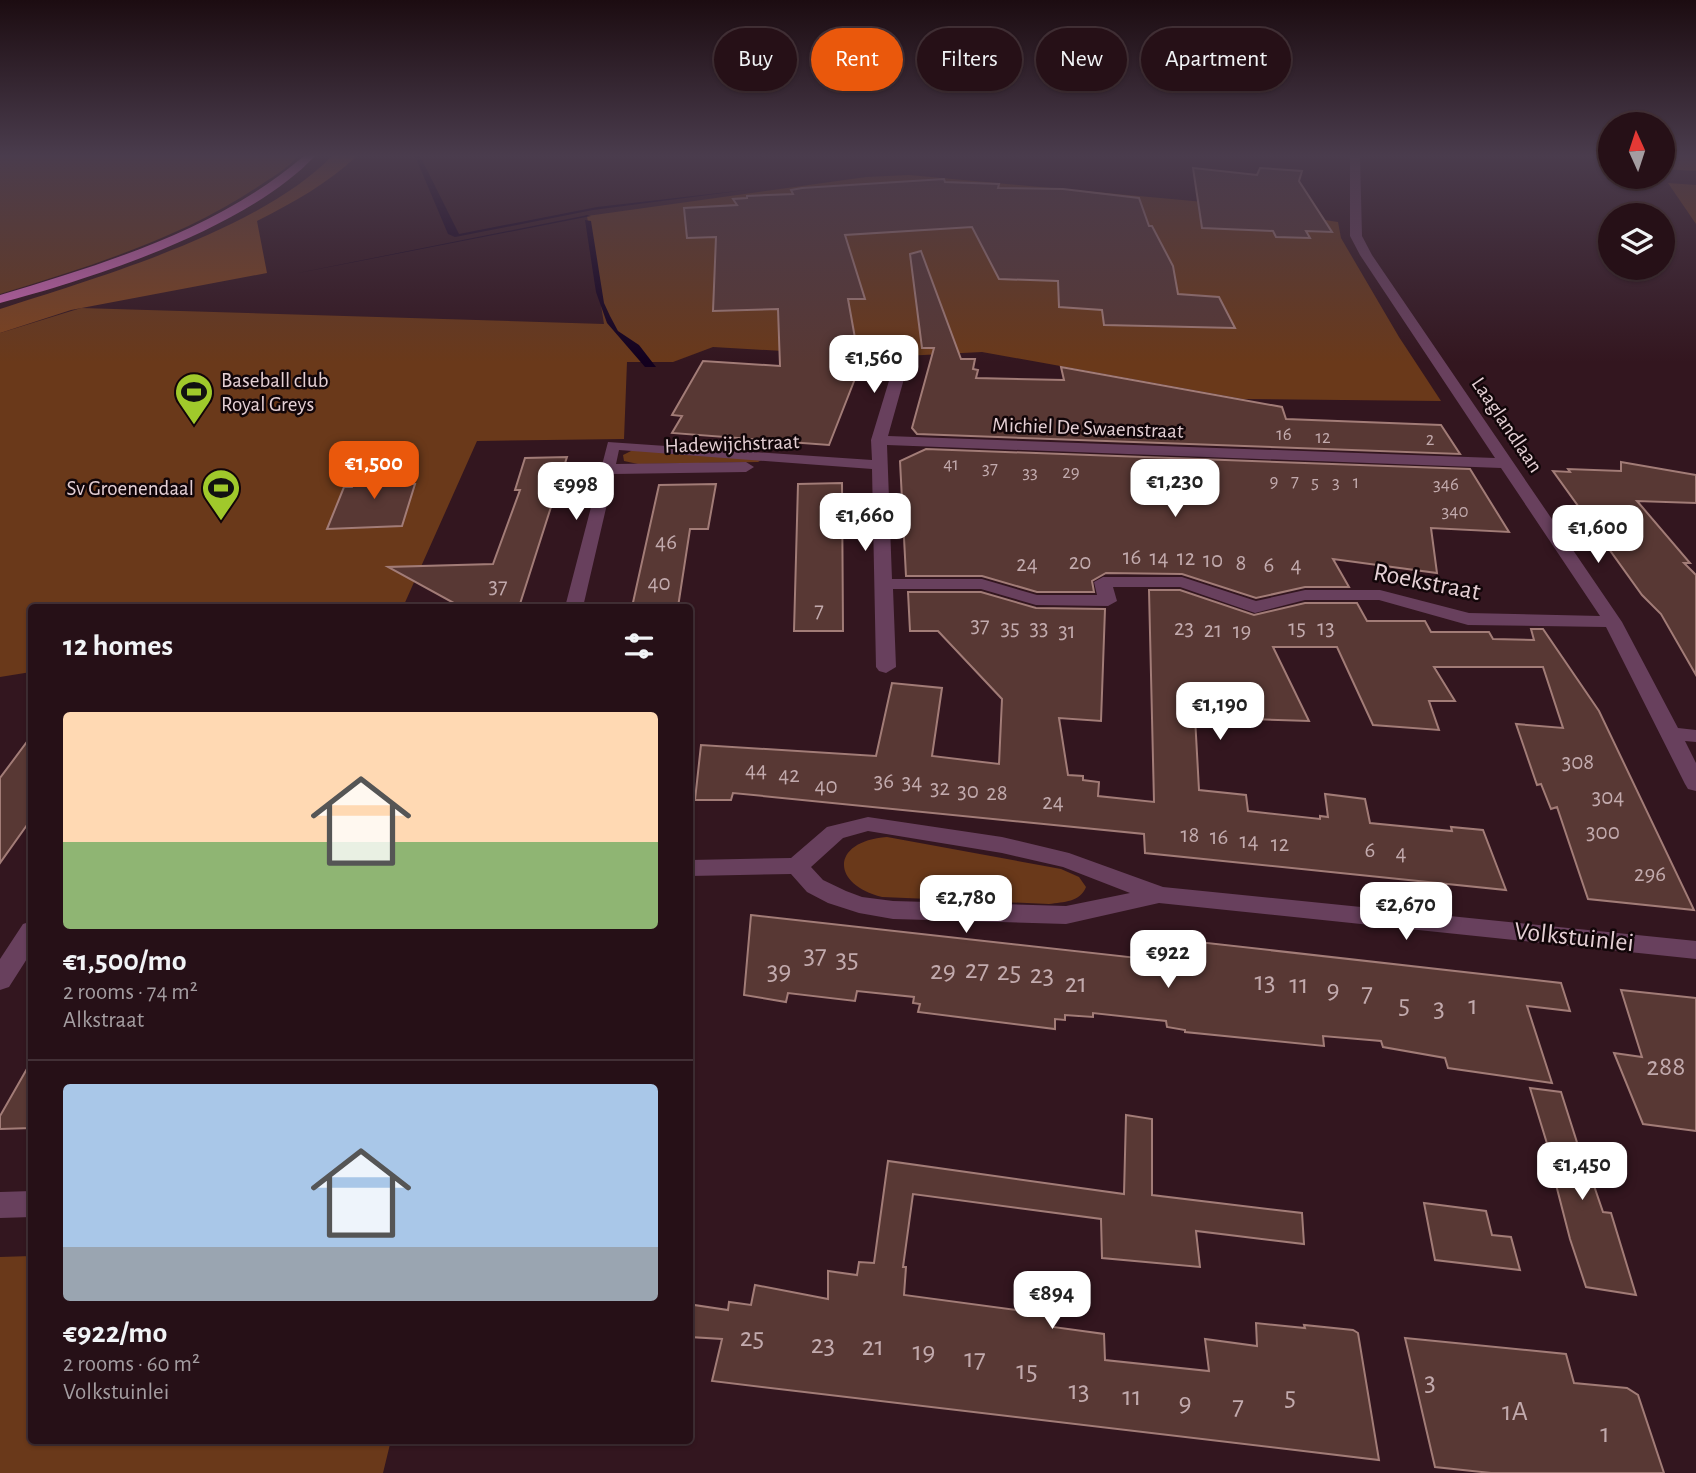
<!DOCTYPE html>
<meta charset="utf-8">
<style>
body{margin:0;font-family:"Alegreya Sans",sans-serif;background:#321e24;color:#f1f3f6;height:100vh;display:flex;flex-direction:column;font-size:26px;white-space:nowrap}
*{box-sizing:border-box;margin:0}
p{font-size:23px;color:#a49da1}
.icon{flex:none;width:38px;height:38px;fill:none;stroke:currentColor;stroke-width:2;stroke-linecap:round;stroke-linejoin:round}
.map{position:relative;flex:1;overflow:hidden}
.details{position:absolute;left:28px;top:604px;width:665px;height:840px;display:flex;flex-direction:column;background:#261017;border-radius:7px;box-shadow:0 2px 5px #0004,0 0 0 2px #423036}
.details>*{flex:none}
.guide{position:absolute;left:714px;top:28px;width:665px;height:63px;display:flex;gap:14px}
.needle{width:46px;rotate:357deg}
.controls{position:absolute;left:1598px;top:112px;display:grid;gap:14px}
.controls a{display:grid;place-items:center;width:77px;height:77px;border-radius:50%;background:#261017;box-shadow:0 2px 5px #0004,0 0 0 2px #423036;font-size:35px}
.price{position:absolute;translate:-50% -60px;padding:0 16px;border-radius:14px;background:#fff;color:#222;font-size:23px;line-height:46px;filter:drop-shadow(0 2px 4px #0008)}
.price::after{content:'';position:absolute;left:50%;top:42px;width:21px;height:16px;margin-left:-10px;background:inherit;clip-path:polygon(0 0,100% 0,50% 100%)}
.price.selected{background:#ea580c;color:#fff}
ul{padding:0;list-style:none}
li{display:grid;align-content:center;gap:14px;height:371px;padding:0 35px}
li+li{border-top:2px solid #423036}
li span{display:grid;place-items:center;height:217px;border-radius:7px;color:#555}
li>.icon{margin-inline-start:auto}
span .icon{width:126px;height:126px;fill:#fffc;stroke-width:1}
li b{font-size:30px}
h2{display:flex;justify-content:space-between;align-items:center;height:84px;padding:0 35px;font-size:30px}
.tag{padding:0 24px;border-radius:32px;background:#261017;box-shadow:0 2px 5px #0004,0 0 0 2px #423036;font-size:24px;line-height:63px}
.tag.selected{background:#ea580c;color:#fff}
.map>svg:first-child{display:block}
.green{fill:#6a391a}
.forest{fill:#7e431d}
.water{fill:#13001e}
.building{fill:#583834;stroke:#a27c77;stroke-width:2}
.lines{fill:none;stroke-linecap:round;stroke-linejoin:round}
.minor{fill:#68405d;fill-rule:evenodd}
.motorway{fill:#cb67b1;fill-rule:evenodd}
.labels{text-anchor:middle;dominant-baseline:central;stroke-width:5;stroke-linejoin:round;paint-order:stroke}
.far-number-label{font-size:19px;fill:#c2aaad}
.far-poi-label{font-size:21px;fill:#e5d0d5;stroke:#120609;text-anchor:start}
.far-street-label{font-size:21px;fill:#e5d0d5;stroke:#120609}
.number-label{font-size:23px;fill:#c2aaad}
.street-label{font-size:26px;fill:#e5d0d5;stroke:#120609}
.near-number-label{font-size:28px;fill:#c2aaad}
</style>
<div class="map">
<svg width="1696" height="1473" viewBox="0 0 1696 1473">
<rect width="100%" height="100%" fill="#33161f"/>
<path class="green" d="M0,156H297C288,169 272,177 259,186C182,238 88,267 0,294Z
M1663,156H1696V171L1663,169Z
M909,175L1215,203L1338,222L1341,238L1399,337L1441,401L1243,399L982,352L884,357L713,347L673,362H627L624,439L477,441L403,607H32L31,672L0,677V333L81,308L604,324L587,216L866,177Z
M1668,183L1696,185V224Z
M633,450L763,459L758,462L638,464L624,461L623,455Z
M887,837L1061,869L1079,877L1086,887C1080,902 1064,902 1049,904L882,897C830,884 831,841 887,837Z
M31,1256L32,1440H391L383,1473H0V1257Z"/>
<path class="forest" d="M332,156H357C327,184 294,202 257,221L267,273L71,310L0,333V309C99,277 259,231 332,156Z"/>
<path class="water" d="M415,156H420L459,234L597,207L754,189L593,210L455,237L448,234Z
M587,215L591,216L293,274L583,216Z
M585,220L591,221L604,303L610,316L618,331L639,345L656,367H645L607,323L596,292Z"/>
<path class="building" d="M1193,168L1257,175L1260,168L1302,171L1299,181L1332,232L1306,231L1310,238L1276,237L1273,231L1202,228Z
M944,179L945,182L999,184L998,188L1063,189L1139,198L1149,226H1152L1173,266L1178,294L1219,297L1235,328L1104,325L1102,310L1059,307L1058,281L999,279L972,227L845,235L865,299H848L860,366L829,445L672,433L682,416L672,415L703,361L780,366L778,309L713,311L716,237L687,238L684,208L737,205L733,199L747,198V196L793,194L791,190L802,188Z
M921,251L961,359H975L973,369L978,370L976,378L1064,380L1061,367L1282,407L1286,419L1441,425L1460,454L917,434L912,428L934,348H922L910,254Z
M926,449L1470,469L1509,532L1431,528L1437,573L1333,559L1349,587H1305L1256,598L1182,574L1106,573L1092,581L1094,592H1037L982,576H906L900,461Z
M567,457L519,607H461L388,567L493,564L520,490H515L525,458Z
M1621,462L1696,475V503L1637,501L1690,563H1684L1696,575V675L1661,614L1642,595L1553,471L1570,472L1568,469L1621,471Z
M412,471L407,484H415L402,526L327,529L344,487H352L358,473Z
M842,483L843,631H794L798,484Z
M716,484L708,529H690L678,607H632L659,485Z
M1149,590H1180L1254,615L1305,603H1357L1367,621H1425L1431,632H1489L1493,639L1534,640L1531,629H1543L1599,711L1694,910L1588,899L1557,807L1551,809L1541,784L1537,785L1516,724L1563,728L1543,667H1434L1455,701H1429L1439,730L1373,725L1337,647H1273L1309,721L1195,717L1199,790L1246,795L1248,811L1320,819V816L1328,817L1325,794L1365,799L1370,823L1452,831L1451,827L1483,830L1506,890L1145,853L1144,834L733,793L731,800H695L701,745L876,756L892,683L942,688L932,756L999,764L1002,699L938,631H910L908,592H981L1036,608L1105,609L1101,721L1059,718L1068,775L1083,776V780L1099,782L1098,796L1154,802Z
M32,735V818L0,863V778Z
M751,915L1146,959L1145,936L1561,983L1570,1011L1527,1006L1552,1083L1448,1068L1445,1058L1383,1047L1381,1041L1323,1036L1324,1046L1185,1032V1030L1167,1027L1166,1021L1093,1013V1017L1065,1015V1020L1055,1019V1029L918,1012L920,1004L913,1003L914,997L857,991L855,1001L788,993L786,1002L744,995Z
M1621,990L1696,998V1131L1643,1124L1614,1053L1642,1057Z
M32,1060V1128L0,1129V1116Z
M1530,1088L1561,1092L1588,1177H1591L1603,1212L1611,1213L1636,1295L1586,1287L1570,1239L1553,1173H1556Z
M1126,1115L1152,1119V1195L1302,1213L1304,1244L1196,1231L1200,1267L1102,1258L1101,1219L913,1194L903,1267H906L904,1295L1053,1315V1327L1104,1334L1105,1360L1209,1371L1205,1339L1257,1346L1256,1323L1305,1328L1304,1325L1353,1330L1358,1333L1379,1460L712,1381L722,1339L690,1337L694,1305L728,1310L729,1302L751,1305L755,1285L828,1299V1271L857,1275L859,1262L874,1263L888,1161L1124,1194Z
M1424,1203L1486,1211L1492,1235L1511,1237L1520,1270L1435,1260Z
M1405,1338L1566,1354L1574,1383L1627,1388L1638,1395L1664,1473H1491L1435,1467Z"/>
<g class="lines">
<path class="minor" d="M1350,156H1360L1362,236L1372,255L1622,622L1678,728L1696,730V742L1685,741L1696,763V791L1688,789L1685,784L1606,627L1468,625L1379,600H1305L1255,613L1180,587H1113L1117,601L1108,606L1036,605L981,589H893L896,667L886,673L879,671L876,667L872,469L619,450L616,464L746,462L754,467L746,472L614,474L583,607H565L608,442L872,460L871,440L895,361L902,357L909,361L888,436L1495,458L1360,255L1350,236ZM887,445L1501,468L1600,616L1469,613L1380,590H1305L1256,601L1182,577H1103L1094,582L1097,595H1037L982,579H892Z
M868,817L1002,837L1069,853L1163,887L1696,941V959L1159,903L1066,924L893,919L859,913L828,903L807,892L791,874L690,876V860L791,858L827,827ZM868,831L1002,853L1063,867L1130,893L1066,906L893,901L862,897L846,891L823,880L811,867L843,838Z
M32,921V951L9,987L0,990V959L23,924Z
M32,1191V1217L0,1218V1192Z"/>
<path class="motorway" d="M304,156H315C247,228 95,278 0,303V295C107,263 218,229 304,156Z"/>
</g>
<linearGradient id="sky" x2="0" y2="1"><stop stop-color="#1c0c11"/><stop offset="0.43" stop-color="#4a3c4d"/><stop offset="1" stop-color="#4a3c4d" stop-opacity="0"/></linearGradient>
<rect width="1696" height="362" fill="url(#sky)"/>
<defs>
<symbol id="stadium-pin" viewBox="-11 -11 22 30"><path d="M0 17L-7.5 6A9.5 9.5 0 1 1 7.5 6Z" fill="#a0c92b" stroke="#120609"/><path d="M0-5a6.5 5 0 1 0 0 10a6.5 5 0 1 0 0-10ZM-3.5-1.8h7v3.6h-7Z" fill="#111"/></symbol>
</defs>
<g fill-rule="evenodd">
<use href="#stadium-pin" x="172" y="370" width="44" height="60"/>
<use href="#stadium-pin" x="199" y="466" width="44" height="60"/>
</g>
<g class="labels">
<g class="far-number-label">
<text x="1284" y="434">16</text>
<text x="1323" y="437">12</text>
<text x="1430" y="439">2</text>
<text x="951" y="464">41</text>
<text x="990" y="468">37</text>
<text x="1030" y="472">33</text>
<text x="1071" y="472">29</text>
<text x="1274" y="481">9</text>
<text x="1295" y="481">7</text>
<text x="1315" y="482">5</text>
<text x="1336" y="482">3</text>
<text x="1356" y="482">1</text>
<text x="1446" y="484">346</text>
<text x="1455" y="511">340</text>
</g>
<g class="far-poi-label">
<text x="221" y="380">Baseball club<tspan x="221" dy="24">Royal Greys</tspan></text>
<text x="194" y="488" text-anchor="end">Sv Groenendaal</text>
</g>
<g class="far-street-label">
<text transform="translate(1507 425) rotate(56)">Laaglandlaan</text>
<text transform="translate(1088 428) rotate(2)">Michiel De Swaenstraat</text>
<text transform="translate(732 444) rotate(-2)">Hadewijchstraat</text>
</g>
<g class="number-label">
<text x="666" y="542">46</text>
<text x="1132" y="557">16</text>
<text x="1159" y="558">14</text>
<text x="1186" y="558">12</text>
<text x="1213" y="560">10</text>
<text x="1080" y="562">20</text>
<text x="1241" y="563">8</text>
<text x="1027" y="564">24</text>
<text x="1269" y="565">6</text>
<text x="1296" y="565">4</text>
<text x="659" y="583">40</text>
<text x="498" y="586">37</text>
<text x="819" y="610">7</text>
<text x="980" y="625">37</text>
<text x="1010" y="628">35</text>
<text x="1039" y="628">33</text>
<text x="1184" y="628">23</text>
<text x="1297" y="628">15</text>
<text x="1326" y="628">13</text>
<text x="1213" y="630">21</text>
<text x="1067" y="631">31</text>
<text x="1242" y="631">19</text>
<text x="1578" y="762">308</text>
<text x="756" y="770">44</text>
<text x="789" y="775">42</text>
<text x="884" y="781">36</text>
<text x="912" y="782">34</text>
<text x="826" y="786">40</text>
<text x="940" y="788">32</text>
<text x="968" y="791">30</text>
<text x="997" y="793">28</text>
<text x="1608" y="797">304</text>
<text x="1053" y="802">24</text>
<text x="1603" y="832">300</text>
<text x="1190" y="835">18</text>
<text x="1219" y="837">16</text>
<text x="1249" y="841">14</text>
<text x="1280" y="844">12</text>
<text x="1370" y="850">6</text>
<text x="1401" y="853">4</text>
<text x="1650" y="874">296</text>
</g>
<g class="street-label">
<text transform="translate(1427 582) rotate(11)">Roekstraat</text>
<text transform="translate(1574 937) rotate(6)">Volkstuinlei</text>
</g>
<g class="near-number-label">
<text x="815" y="955">37</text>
<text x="847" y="959">35</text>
<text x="977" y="970">27</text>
<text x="779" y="971">39</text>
<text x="943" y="971">29</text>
<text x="1009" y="972">25</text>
<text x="1042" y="975">23</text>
<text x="1265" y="982">13</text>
<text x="1076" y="984">21</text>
<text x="1299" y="985">11</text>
<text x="1333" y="990">9</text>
<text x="1367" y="993">7</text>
<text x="1404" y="1005">5</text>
<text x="1473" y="1006">1</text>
<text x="1439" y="1008">3</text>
<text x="1666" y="1067">288</text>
<text x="752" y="1338">25</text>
<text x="823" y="1345">23</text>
<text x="873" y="1347">21</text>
<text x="924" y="1352">19</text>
<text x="975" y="1359">17</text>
<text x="1027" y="1371">15</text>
<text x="1430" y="1382">3</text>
<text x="1079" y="1391">13</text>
<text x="1132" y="1397">11</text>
<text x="1290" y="1397">5</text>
<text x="1185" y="1403">9</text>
<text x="1238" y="1406">7</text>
<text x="1515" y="1412">1A</text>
<text x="1605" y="1434">1</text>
</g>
</g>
</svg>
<div class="controls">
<a><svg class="needle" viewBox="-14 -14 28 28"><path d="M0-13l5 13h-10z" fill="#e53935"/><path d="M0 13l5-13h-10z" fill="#a49da1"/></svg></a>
<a><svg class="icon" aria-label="layers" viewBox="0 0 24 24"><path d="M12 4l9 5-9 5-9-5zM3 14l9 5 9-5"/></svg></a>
</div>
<b class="price" style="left:874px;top:395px">€1,560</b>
<b class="price selected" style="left:374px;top:501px">€1,500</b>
<b class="price" style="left:1175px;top:519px">€1,230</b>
<b class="price" style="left:576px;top:522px">€998</b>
<b class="price" style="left:865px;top:553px">€1,660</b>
<b class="price" style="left:1598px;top:565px">€1,600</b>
<b class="price" style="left:1220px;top:742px">€1,190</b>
<b class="price" style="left:966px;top:935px">€2,780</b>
<b class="price" style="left:1406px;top:942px">€2,670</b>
<b class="price" style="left:1168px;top:990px">€922</b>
<b class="price" style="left:1582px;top:1202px">€1,450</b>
<b class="price" style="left:1052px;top:1331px">€894</b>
<div class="guide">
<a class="tag">Buy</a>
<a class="tag selected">Rent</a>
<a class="tag">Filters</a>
<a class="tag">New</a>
<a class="tag">Apartment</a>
</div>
<section class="details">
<h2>12 homes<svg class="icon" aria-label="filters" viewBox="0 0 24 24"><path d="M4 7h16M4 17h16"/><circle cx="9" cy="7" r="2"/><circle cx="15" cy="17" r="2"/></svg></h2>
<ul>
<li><span style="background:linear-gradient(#ffd9b3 60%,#8fb573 0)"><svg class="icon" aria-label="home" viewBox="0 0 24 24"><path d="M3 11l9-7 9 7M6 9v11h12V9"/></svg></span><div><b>€1,500/mo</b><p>2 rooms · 74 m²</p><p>Alkstraat</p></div></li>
<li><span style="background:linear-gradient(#a9c7e8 75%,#9aa5b1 0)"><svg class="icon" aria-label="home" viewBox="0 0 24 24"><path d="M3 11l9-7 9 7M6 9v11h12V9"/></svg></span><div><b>€922/mo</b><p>2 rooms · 60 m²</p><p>Volkstuinlei</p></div></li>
</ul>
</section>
</div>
